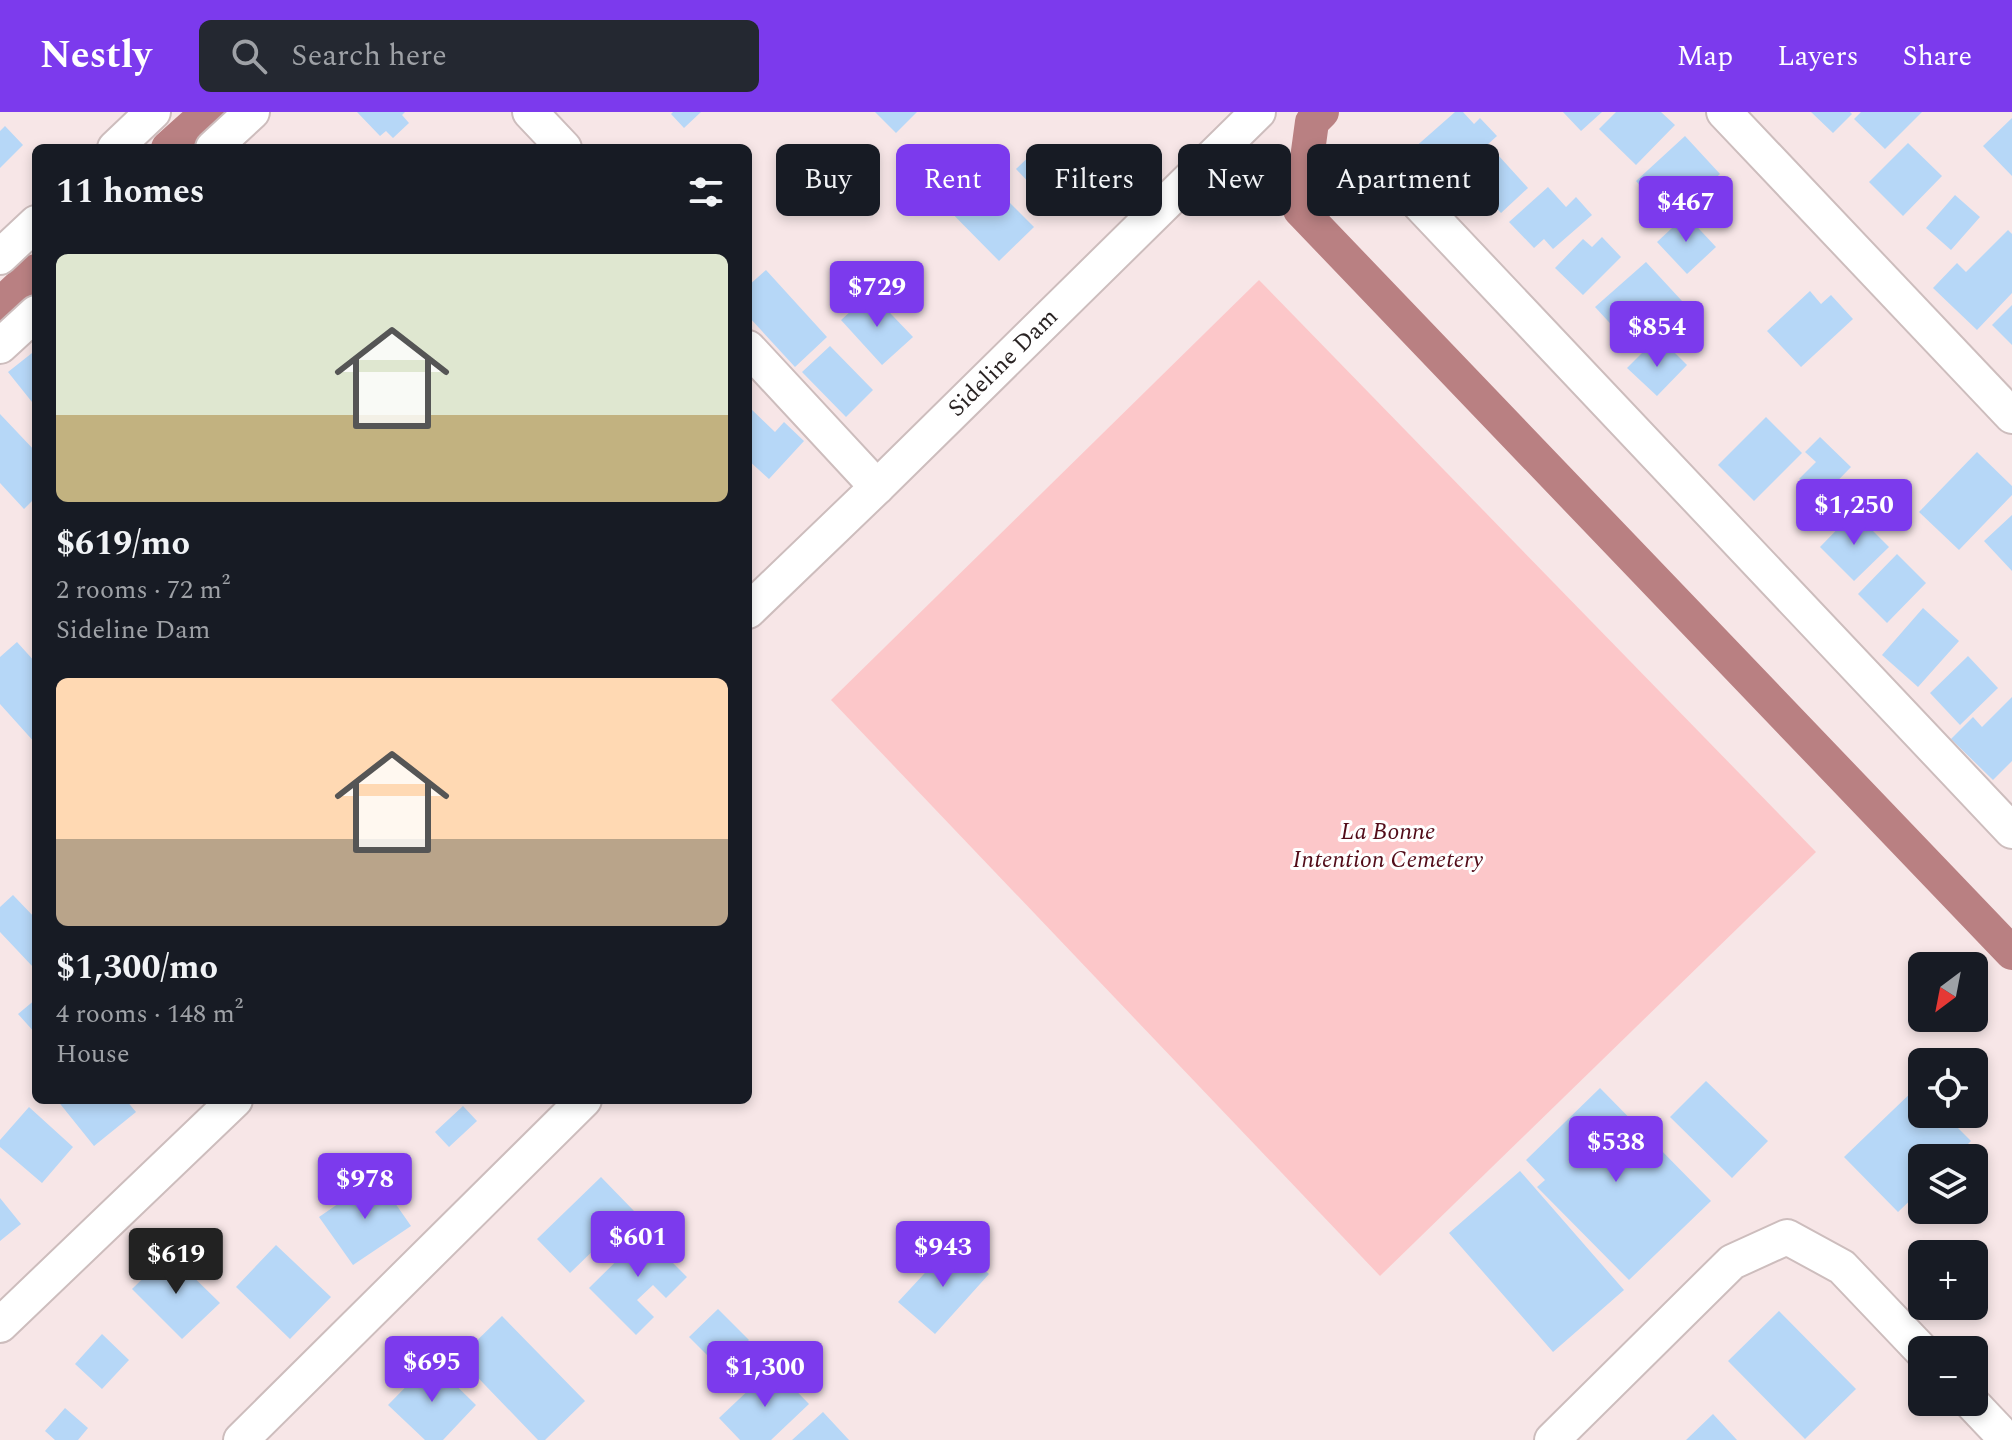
<!DOCTYPE html>
<meta charset="utf-8">
<style>
body{margin:0;font-family:Spectral,serif;background:#242831;color:#f1f3f6;height:100vh;display:flex;flex-direction:column;font-size:30px;white-space:nowrap}
*{box-sizing:border-box;margin:0}
p{font-size:26px;color:#9ea1a6}
.icon{flex:none;width:44px;height:44px;fill:none;stroke:currentColor;stroke-width:2;stroke-linecap:round;stroke-linejoin:round}
.map{position:relative;flex:1;overflow:hidden}
.details{position:absolute;left:32px;top:32px;width:720px;height:960px;display:flex;flex-direction:column;background:#171b24;border-radius:12px;box-shadow:0 4px 12px #0003}
.details>*{flex:none}
.top-card{position:absolute;left:776px;top:32px;width:760px;height:72px;display:flex;gap:16px}
.needle{width:52px;rotate:212deg}
.buttons{position:absolute;left:1908px;top:840px;display:grid;gap:16px}
.buttons a{display:grid;place-items:center;width:80px;height:80px;border-radius:12px;background:#171b24;box-shadow:0 4px 12px #0003;font-size:40px}
.price{position:absolute;translate:-50% -68px;padding:0 18px;border-radius:8px;background:#7c3aed;color:#fff;font-size:26px;line-height:52px;filter:drop-shadow(0 2px 4px #0008)}
.price::after{content:'';position:absolute;left:50%;top:48px;width:24px;height:18px;margin-left:-12px;background:inherit;clip-path:polygon(0 0,100% 0,50% 100%)}
.price.on{background:#222;color:#fff}
ul{padding:0;list-style:none}
li{display:grid;align-content:center;gap:16px;height:424px;padding:0 24px}
li span{display:grid;place-items:center;height:248px;border-radius:12px;color:#555}
li>.icon{margin-inline-start:auto}
span .icon{width:144px;height:144px;fill:#fffc;stroke-width:1}
li b{font-size:34px}
h2{display:flex;justify-content:space-between;align-items:center;height:96px;padding:0 24px;font-size:34px}
.pill{padding:0 28px;border-radius:12px;background:#171b24;box-shadow:0 4px 12px #0003;font-size:28px;line-height:72px}
.pill.on{background:#7c3aed;color:#fff}
header{display:flex;align-items:center;gap:48px;box-sizing:border-box;height:112px;padding:0 40px;background:#7c3aed;color:#fff}
header strong{font-size:38px}
nav{display:flex;gap:44px;margin-inline-start:auto;font-size:28px}
.search{width:560px;height:72px;background:#242831;display:flex;align-items:center;gap:20px;box-sizing:border-box;padding:0 28px;border-radius:12px;color:#9ea1a6;font-size:30px}
.map>svg:first-child{display:block}
.green{fill:#fcc7c9}
.lines{fill:none;stroke-linecap:round;stroke-linejoin:round}
.canal{stroke:#b98082;stroke-width:34}
.building{fill:#b6d7f7}
.minor-casing{stroke:#cdbdbd;stroke-width:38}
.minor{stroke:#fff;stroke-width:34}
.labels{text-anchor:middle;dominant-baseline:central;stroke-width:6;stroke-linejoin:round;paint-order:stroke}
.street-label{font-size:24px;fill:#2a2424;stroke:#fff}
.park-label{font-size:24px;font-style:italic;fill:#520c19;stroke:#fff}
</style>
<header>
<strong>Nestly</strong>
<div class="search"><svg class="icon" aria-label="search" viewBox="0 0 24 24"><circle cx="10" cy="10" r="6"/><path d="M15 15l6 6"/></svg>Search here</div>
<nav><a>Map</a><a>Layers</a><a>Share</a></nav>
</header>
<div class="map">
<svg width="2012" height="1328" viewBox="0 0 2012 1328">
<rect width="100%" height="100%" fill="#f7e6e7"/>
<path class="green" d="M1259,168L1816,740L1380,1164L831,588Z"/>
<g class="lines">
<path class="canal" d="M1322,0L1312,10L1300,98L2012,841
M168,36L208,0
M0,193L36,159"/>
</g>
<path class="building" d="M357,0H405L402,3L409,11L393,26L386,19L380,24Z
M673,0H701L684,16L671,2Z
M875,0H917L896,21Z
M1455,0H1463L1474,12L1480,6L1497,24L1444,72L1413,37Z
M1563,0H1602L1581,19Z
M1616,0H1661L1675,13L1636,53L1599,17Z
M1811,0H1850L1852,2L1833,21Z
M1861,0H1922L1885,37L1854,7Z
M2012,6V64L1983,34Z
M5,14L23,33L0,56V19Z
M1685,24L1720,62L1671,107L1636,69Z
M1908,31L1942,64L1903,104L1869,70Z
M837,34L857,54L834,77L814,58Z
M1038,36L1058,58L1037,79L1016,57Z
M1498,43L1528,76L1501,101L1470,68Z
M966,47L1034,115L999,149L932,81Z
M1548,75L1566,95L1576,85L1592,103L1553,137L1544,127L1534,136L1509,110Z
M1955,83L1980,105L1951,138L1926,116Z
M1686,103L1716,135L1687,162L1657,130Z
M2008,118L2012,122V181L1977,218L1933,176L1957,151L1966,160Z
M1602,125L1621,145L1583,183L1555,156L1583,127L1592,135Z
M1646,150L1682,189L1632,235L1595,195Z
M766,158L827,225L795,255L748,204V174Z
M1810,179L1821,192L1831,183L1853,207L1801,255L1767,219Z
M871,181L913,225L882,253L841,208Z
M2012,193V233L1992,213Z
M830,234L873,278L846,305L802,260Z
M1647,236L1659,247L1670,236L1687,253L1657,284L1627,256Z
M32,241L36,246V295L8,260Z
M748,294L775,320L784,310L804,329L769,367L748,348Z
M0,302L36,340V385L24,397L0,371Z
M1766,305L1802,341L1754,389L1718,353Z
M1820,325L1851,355L1820,387L1799,367L1816,350L1805,340Z
M1977,340L2012,374V383L1959,438L1919,400Z
M1854,400L1889,435L1854,469L1820,435Z
M2012,403V459L1984,429Z
M1897,442L1926,471L1887,511L1858,482Z
M1923,496L1959,529L1918,575L1882,543Z
M17,530L36,551V632L0,592V545Z
M1968,544L1998,576L1960,613L1930,581Z
M2012,585V649L1993,668L1951,627L1973,605L1982,615Z
M13,783L36,807V853L33,855L0,820V795Z
M36,887V922L18,902Z
M1706,969L1768,1029L1732,1066L1670,1005Z
M1917,975L1922,979V1002H1944L1971,1029L1954,1046H1922V1077L1898,1100L1844,1045Z
M1600,976L1711,1089L1629,1168L1537,1075L1545,1068L1526,1048Z
M57,988H126L136,1000L94,1034Z
M463,994L477,1009L449,1035L435,1020Z
M29,995L73,1035L42,1071L0,1035V1028Z
M1520,1059L1624,1178L1553,1240L1449,1121Z
M377,1065L411,1114L353,1153L319,1105Z
M601,1065L634,1099L570,1161L537,1127Z
M0,1086L21,1112L0,1129Z
M655,1111L671,1129L661,1139L687,1165L666,1186L653,1173L637,1188L654,1205L636,1223L589,1176Z
M276,1133L331,1185L290,1227L236,1175Z
M948,1136L969,1144L989,1162L935,1222L898,1190Z
M169,1141L220,1191L182,1227L132,1177Z
M718,1197L749,1228L720,1256L689,1225Z
M1779,1199L1856,1277L1805,1327L1728,1249Z
M502,1204L585,1289L545,1328H538L459,1246Z
M102,1222L129,1248L102,1277L75,1252Z
M431,1249L476,1293L443,1328H425L388,1293Z
M773,1255L809,1292L771,1328H740L719,1306Z
M65,1296L88,1316L78,1328H55L45,1319Z
M823,1300L849,1328H792Z
M1713,1302L1737,1328H1686Z"/>
<g class="lines">
<defs>
<g id="minor">
<path d="M530,0L564,36"/>
<path d="M1724,0L2012,304"/>
<path d="M115,36L153,0"/>
<path d="M213,36L252,0"/>
<path d="M1408,80L2012,719"/>
<path d="M0,145L36,111"/>
<path d="M0,234L36,201"/>
<path d="M748,236L877,375"/>
<path id="s1" d="M748,499L877,375L1258,0"/>
<path d="M0,1213L235,988"/>
<path d="M1971,1290L2007,1328"/>
<path d="M241,1328L584,988"/>
<path d="M1552,1328L1732,1150L1787,1125L1842,1155L1922,1239"/>
</g>
</defs>
<use href="#minor" class="minor-casing"/>
<use href="#minor" class="minor"/>
</g>
<g class="labels">
<g class="street-label">
<text stroke="none"><textPath href="#s1" startOffset="356">Sideline Dam</textPath></text>
</g>
<g class="park-label">
<text x="1388" y="720">La Bonne<tspan x="1388" dy="28">Intention Cemetery</tspan></text>
</g>
</g>
</svg>
<div class="buttons">
<a><svg class="needle" viewBox="-14 -14 28 28"><path d="M0-13l5 13h-10z" fill="#e53935"/><path d="M0 13l5-13h-10z" fill="#9ea1a6"/></svg></a>
<a><svg class="icon" aria-label="locate" viewBox="0 0 24 24"><circle cx="12" cy="12" r="6"/><path d="M12 2v4M12 18v4M2 12h4M18 12h4"/></svg></a>
<a><svg class="icon" aria-label="layers" viewBox="0 0 24 24"><path d="M12 4l9 5-9 5-9-5zM3 14l9 5 9-5"/></svg></a>
<a>+</a>
<a>−</a>
</div>
<b class="price" style="left:1686px;top:132px">$467</b>
<b class="price" style="left:877px;top:217px">$729</b>
<b class="price" style="left:1657px;top:257px">$854</b>
<b class="price" style="left:1854px;top:435px">$1,250</b>
<b class="price" style="left:1616px;top:1072px">$538</b>
<b class="price" style="left:365px;top:1109px">$978</b>
<b class="price" style="left:638px;top:1167px">$601</b>
<b class="price" style="left:943px;top:1177px">$943</b>
<b class="price on" style="left:176px;top:1184px">$619</b>
<b class="price" style="left:432px;top:1292px">$695</b>
<b class="price" style="left:765px;top:1297px">$1,300</b>
<div class="top-card">
<a class="pill">Buy</a>
<a class="pill on">Rent</a>
<a class="pill">Filters</a>
<a class="pill">New</a>
<a class="pill">Apartment</a>
</div>
<section class="details">
<h2>11 homes<svg class="icon" aria-label="filters" viewBox="0 0 24 24"><path d="M4 7h16M4 17h16"/><circle cx="9" cy="7" r="2"/><circle cx="15" cy="17" r="2"/></svg></h2>
<ul>
<li><span style="background:linear-gradient(#dfe7d0 65%,#c2b280 0)"><svg class="icon" aria-label="home" viewBox="0 0 24 24"><path d="M3 11l9-7 9 7M6 9v11h12V9"/></svg></span><div><b>$619/mo</b><p>2 rooms · 72 m²</p><p>Sideline Dam</p></div></li>
<li><span style="background:linear-gradient(#ffd9b3 65%,#b9a48a 0)"><svg class="icon" aria-label="home" viewBox="0 0 24 24"><path d="M3 11l9-7 9 7M6 9v11h12V9"/></svg></span><div><b>$1,300/mo</b><p>4 rooms · 148 m²</p><p>House</p></div></li>
</ul>
</section>
</div>
